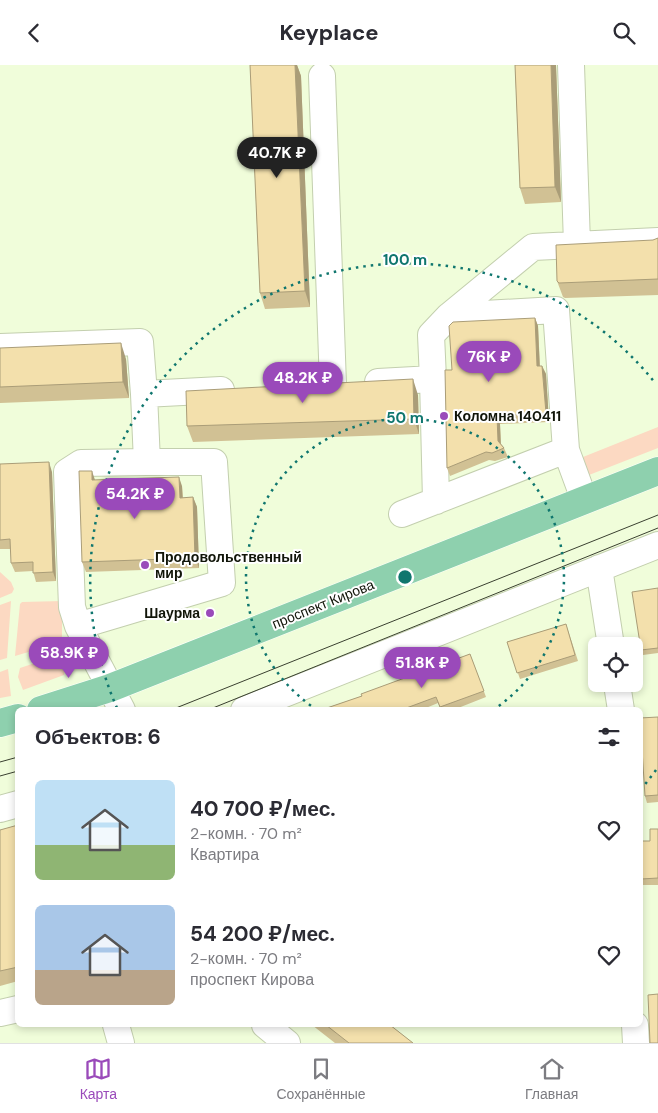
<!DOCTYPE html>
<html lang="ru">
<meta charset="utf-8">
<style>
body{margin:0;font-family:"DM Sans",sans-serif;background:#f2f2f3;color:#2b2b33;height:100vh;display:flex;flex-direction:column;font-size:19px;white-space:nowrap}
*{box-sizing:border-box;margin:0}
p{font-size:16px;color:#7c7c81}
.icon{flex:none;width:28px;height:28px;fill:none;stroke:currentColor;stroke-width:2;stroke-linecap:round;stroke-linejoin:round}
.map{position:relative;flex:1;overflow:hidden}
.side{position:absolute;left:15px;top:642px;width:628px;height:320px;display:flex;flex-direction:column;background:#fff;border-radius:8px;box-shadow:0 2px 8px #0003}
.side>*{flex:none}
.buttons{position:absolute;left:588px;top:572px;display:grid;gap:10px}
.buttons a{display:grid;place-items:center;width:55px;height:55px;border-radius:8px;background:#fff;box-shadow:0 2px 8px #0003;font-size:25px}
.price{position:absolute;translate:-50% -42px;padding:0 11px;border-radius:18px;background:#9a4aba;color:#fff;font-size:16px;line-height:32px;filter:drop-shadow(0 1px 2px #0008)}
.price::after{content:'';position:absolute;left:50%;top:30px;width:15px;height:11px;margin-left:-8px;background:inherit;clip-path:polygon(0 0,100% 0,50% 100%)}
.price.selected{background:#222;color:#fff}
ul{padding:0;list-style:none}
li{display:flex;align-items:center;gap:15px;height:125px;padding:0 20px}
li span{display:grid;place-items:center;flex:none;width:140px;height:100px;border-radius:8px;color:#555}
li>.icon{margin-inline-start:auto}
span .icon{width:60px;height:60px;fill:#fffc;stroke-width:1}
li b{font-size:21px}
h2{display:flex;justify-content:space-between;align-items:center;height:60px;padding:0 20px;font-size:21px}
header{display:flex;justify-content:space-between;align-items:center;height:65px;padding:0 20px;background:#fff;font-size:22px;font-weight:700}
.menu{display:flex;justify-content:space-around;align-items:center;height:70px;border-top:1px solid #e1e1e2;background:#fff;font-size:14px;color:#7c7c81}
.menu a{display:grid;justify-items:center;gap:2px}
.menu .selected{color:#9a4aba}
.map>svg:first-child{display:block}
.green{fill:#fcd9c2}
.lines{fill:none;stroke-linecap:round;stroke-linejoin:round}
.minor-casing{stroke:#c3cfae;stroke-width:28}
.major-casing{stroke:#fff;stroke-width:29}
.minor{stroke:#fff;stroke-width:26}
.major{stroke:#8ed0ae;stroke-width:28}
.tram{stroke:#3a4030;stroke-width:1}
.wall{fill:#d1c194}
.shaded-wall{fill:#aa9d78}
.building{fill:#f3e0ac;stroke:#aa9d78}
.ring{fill:none;stroke:#0f766e;stroke-width:2.5;stroke-dasharray:2.5 5}
.poi-dot{fill:#9a4aba;stroke:#fff;stroke-width:2}
.labels{text-anchor:middle;dominant-baseline:central;stroke-width:4;stroke-linejoin:round;paint-order:stroke}
.poi-label{font-size:14px;font-weight:bold;fill:#111509;stroke:#fff;text-anchor:start}
.street-label{font-size:14px;fill:#111509;stroke:#fff}
.centre{fill:#0f766e;stroke:#fff;stroke-width:2.5}
.ring-label{font-size:15px;text-anchor:middle;font-weight:bold;fill:#0f766e;stroke:#fff;stroke-width:4;stroke-linejoin:round;paint-order:stroke}
</style>
<header><svg class="icon" aria-label="back" viewBox="0 0 24 24"><path d="M15 5l-7 7 7 7"/></svg>Keyplace<svg class="icon" aria-label="search" viewBox="0 0 24 24"><circle cx="10" cy="10" r="6"/><path d="M15 15l6 6"/></svg></header>
<div class="map">
<svg width="658" height="978" viewBox="0 0 658 978">
<rect width="100%" height="100%" fill="#f0fdda"/>
<path class="green" d="M658,362V383L589,410L583,392Z
M0,507L11,517L14,524L12,528L0,533Z
M11,536L7,593L0,595V540Z
M62,536V577L15,591L20,539L22,537Z
M68,587L64,610L23,625L18,612L20,603Z
M8,604L11,631L0,633V607Z"/>
<g class="lines">
<defs>
<path id="minor" d="M571,0L577,179
M322,11L333,320
M449,251L556,245L566,385L584,434
M0,282L140,277L144,329
M433,314L436,436
M378,317L433,314L431,270L449,251L533,182L658,176
M402,449L566,385
M599,503L611,581
M78,561L222,518L214,397H147
M617,619L621,645
M122,645L78,561L72,542L67,407L81,398L147,397L144,329L221,325
M244,645L658,480
M0,744L18,739
M0,948L18,944
M116,960L121,978
M265,960L287,978
M635,960L636,978"/>
<path id="major" d="M41,645L110,623L658,406
M0,658L18,653"/>
</defs>
<use href="#minor" class="minor-casing"/>
<use href="#major" class="major-casing"/>
<use href="#minor" class="minor"/>
<use href="#major" class="major"/>
<path class="tram" d="M171,645L658,450
M208,645L658,463
M0,697L18,692
M0,711L18,706"/>
</g>
<path class="wall" d="M250,0H297L301,11L310,242L265,244L260,228Z
M515,0H556L561,137L525,139L520,123Z
M658,173V230L565,233L563,232L557,216Z
M535,253L538,261L540,301H542L546,309L549,357L500,359L501,379L504,383L508,392L495,396L489,395L450,411L447,403L452,305Z
M0,283L126,294L129,333L0,338Z
M418,330L419,369L193,377L187,361Z
M0,399L52,407L56,516L36,517L33,506L15,507L11,498V484H0Z
M95,415L182,421L183,433L193,432L197,442L199,503L86,507L82,497Z
M658,523V588L643,590L641,585Z
M566,559L578,596L520,614L507,577Z
M470,589L486,632L453,645H441L438,638L421,645H321L362,631Z
M658,652V737L647,738L645,731Z
M18,760V916L0,921V765Z
M658,764V820H643L641,814L650,776Z
M312,960H390L413,978H335Z"/>
<path class="shaded-wall" d="M295,0H297L301,11L310,242L305,226Z
M551,0H556L561,137L555,122Z
M535,253L538,261L540,309L537,301Z
M121,278L126,294L129,333L123,317Z
M542,301L546,309L549,357L546,348Z
M413,314L418,330L419,369L414,354Z
M497,351L500,359L501,385L498,376Z
M49,397L52,407L56,516L53,507Z
M92,406L95,415H92Z
M179,412L182,421L183,442L180,433Z
M193,432L197,442L199,503L195,493Z"/>
<path class="building" d="M250,0H295L305,226L260,228Z
M515,0H551L555,122L520,123Z
M658,173V214L559,218L557,216L556,180L653,175Z
M535,253L537,301H542L546,348L497,351L498,376L504,383L492,388L486,387L447,403L445,305H452L449,261L453,257Z
M121,278L123,317L0,322V283Z
M413,314L414,354L187,361L186,326Z
M49,397L53,507L33,508V497L11,498L10,474L0,475V399Z
M79,406H92V415L179,412L180,433L193,432L195,493L82,497Z
M658,523V583L641,585L632,527Z
M566,559L575,590L517,608L507,577Z
M470,589L484,626L440,642L436,632L401,645H321L362,631L361,629Z
M658,652V730L645,731L640,653Z
M18,760V902L0,906V765Z
M650,764H658V813L641,814L640,776H650Z
M658,929V978H650L648,930Z
M326,960H390L413,978H349Z"/>
<g class="ring">
<path d="M317 645A159 159 0 1 1 493 645"/>
<path d="M656 705A317 317 0 0 1 641 724M117 643A317 317 0 0 1 656 319"/>
</g>
<g class="poi-dot">
<circle cx="444" cy="351" r="5"/>
<circle cx="145" cy="500" r="5"/>
<circle cx="210" cy="548" r="5"/>
</g>
<g class="labels">
<g class="poi-label">
<text x="454" y="351">Коломна 140411</text>
<text x="155" y="492">Продовольственный<tspan x="155" dy="16">мир</tspan></text>
<text x="200" y="548" text-anchor="end">Шаурма</text>
</g>
<g class="street-label">
<text transform="translate(323 539) rotate(-22)">проспект Кирова</text>
</g>
</g>
<circle cx="405" cy="512" r="8" class="centre"/>
<g class="ring-label">
<text x="405" y="200">100 m</text>
<text x="405" y="358">50 m</text>
</g>
</svg>
<div class="buttons">
<a><svg class="icon" aria-label="locate" viewBox="0 0 24 24"><circle cx="12" cy="12" r="6"/><path d="M12 2v4M12 18v4M2 12h4M18 12h4"/></svg></a>
</div>
<b class="price selected" style="left:277px;top:114px">40.7K ₽</b>
<b class="price" style="left:489px;top:318px">76K ₽</b>
<b class="price" style="left:303px;top:339px">48.2K ₽</b>
<b class="price" style="left:135px;top:455px">54.2K ₽</b>
<b class="price" style="left:69px;top:614px">58.9K ₽</b>
<b class="price" style="left:422px;top:624px">51.8K ₽</b>
<section class="side">
<h2>Объектов: 6<svg class="icon" aria-label="filters" viewBox="0 0 24 24"><path d="M4 7h16M4 17h16"/><circle cx="9" cy="7" r="2"/><circle cx="15" cy="17" r="2"/></svg></h2>
<ul>
<li><span style="background:linear-gradient(#bfe0f5 65%,#8fb573 0)"><svg class="icon" aria-label="home" viewBox="0 0 24 24"><path d="M3 11l9-7 9 7M6 9v11h12V9"/></svg></span><div><b>40 700 ₽/мес.</b><p>2-комн. · 70 m²</p><p>Квартира</p></div><svg class="icon" aria-label="heart" viewBox="0 0 24 24"><path d="M12 20l-8-8c-3-5 5-10 8-4 3-6 11-1 8 4z"/></svg></li>
<li><span style="background:linear-gradient(#a9c7e8 65%,#b9a48a 0)"><svg class="icon" aria-label="home" viewBox="0 0 24 24"><path d="M3 11l9-7 9 7M6 9v11h12V9"/></svg></span><div><b>54 200 ₽/мес.</b><p>2-комн. · 70 m²</p><p>проспект Кирова</p></div><svg class="icon" aria-label="heart" viewBox="0 0 24 24"><path d="M12 20l-8-8c-3-5 5-10 8-4 3-6 11-1 8 4z"/></svg></li>
</ul>
</section>
</div>
<nav class="menu">
<a class="selected"><svg class="icon" aria-label="map" viewBox="0 0 24 24"><path d="M3 6l6-2 6 2 6-2v14l-6 2-6-2-6 2zM9 4v14M15 6v14"/></svg>Карта</a>
<a><svg class="icon" aria-label="saved" viewBox="0 0 24 24"><path d="M7 4h10v16l-5-4-5 4z"/></svg>Сохранённые</a>
<a><svg class="icon" aria-label="home" viewBox="0 0 24 24"><path d="M3 11l9-7 9 7M6 9v11h12V9"/></svg>Главная</a>
</nav>
